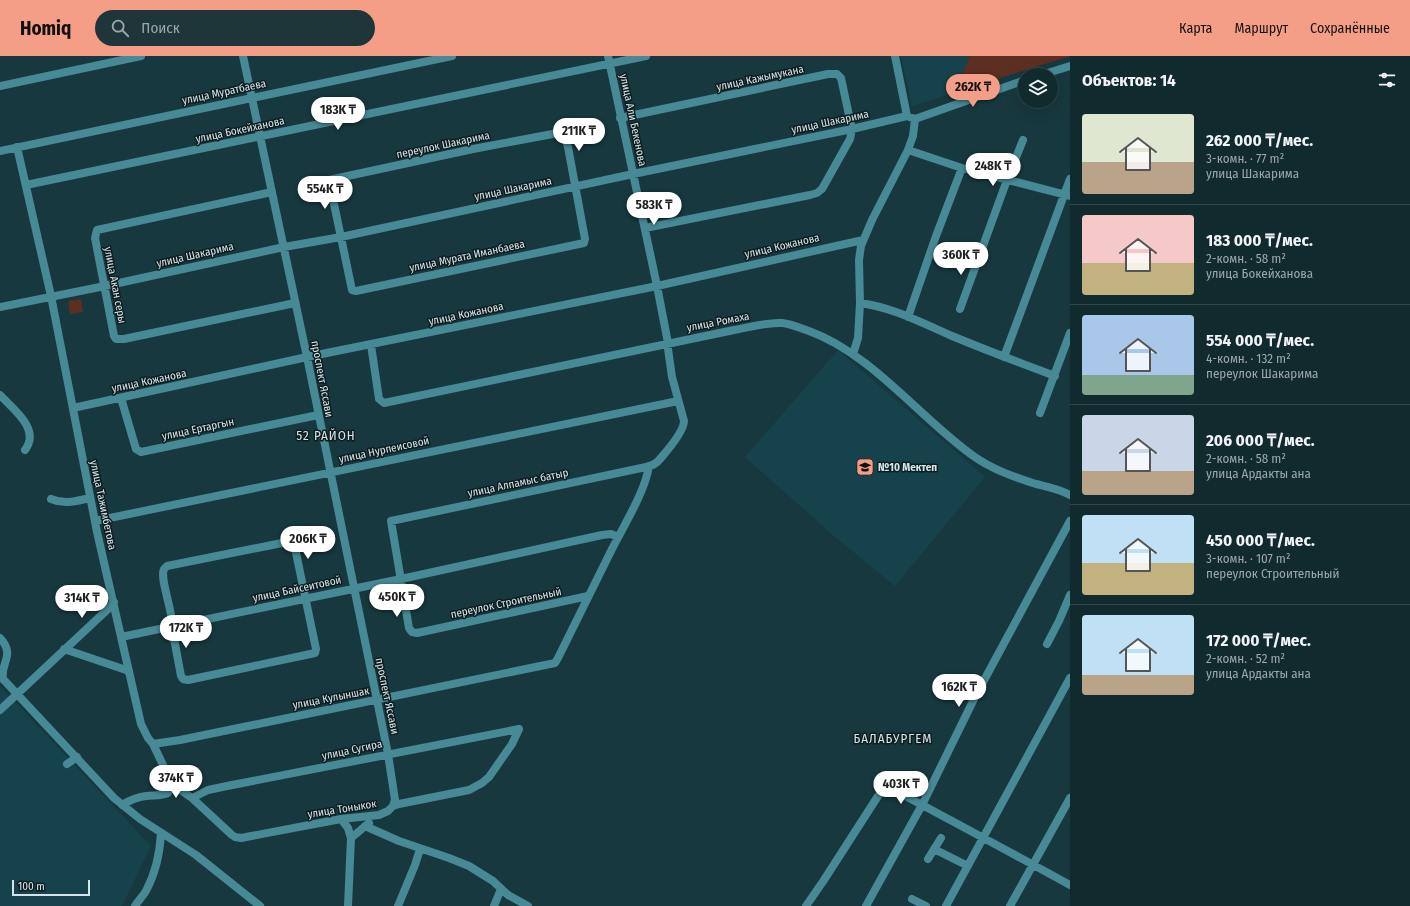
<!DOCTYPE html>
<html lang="ru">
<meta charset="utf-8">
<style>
body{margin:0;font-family:"Fira Sans Condensed",sans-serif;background:#1e363a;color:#f1f3f6;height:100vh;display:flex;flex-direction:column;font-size:15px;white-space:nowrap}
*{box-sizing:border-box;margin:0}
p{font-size:13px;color:#9ca7aa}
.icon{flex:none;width:22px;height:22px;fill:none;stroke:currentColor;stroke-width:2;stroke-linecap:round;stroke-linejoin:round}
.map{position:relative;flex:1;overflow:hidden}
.sheet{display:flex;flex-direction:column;background:#112a2e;width:340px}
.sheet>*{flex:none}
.buttons{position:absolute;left:1018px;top:12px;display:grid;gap:8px}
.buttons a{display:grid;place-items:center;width:40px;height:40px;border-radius:50%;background:#112a2e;box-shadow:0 4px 16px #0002,0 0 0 1px #30464a;font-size:20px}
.scale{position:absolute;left:12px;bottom:10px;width:78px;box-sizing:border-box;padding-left:4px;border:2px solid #d3e5e9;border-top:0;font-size:11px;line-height:14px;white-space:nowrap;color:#d3e5e9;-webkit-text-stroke:3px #0f1d20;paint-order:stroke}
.price{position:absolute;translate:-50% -34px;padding:0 9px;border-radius:14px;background:#fff;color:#222;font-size:13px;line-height:26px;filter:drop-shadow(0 1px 2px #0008)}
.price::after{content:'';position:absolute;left:50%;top:24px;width:12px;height:9px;margin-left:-6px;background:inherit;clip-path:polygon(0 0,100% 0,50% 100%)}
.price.on{background:#f49e87;color:#111}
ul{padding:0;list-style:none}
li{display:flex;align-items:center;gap:12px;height:100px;padding:0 12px}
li+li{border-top:1px solid #30464a}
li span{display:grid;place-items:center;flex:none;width:112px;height:80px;border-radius:4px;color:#555}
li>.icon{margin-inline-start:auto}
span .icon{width:48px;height:48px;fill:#fffc;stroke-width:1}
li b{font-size:17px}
h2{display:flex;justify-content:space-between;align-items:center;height:48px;padding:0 12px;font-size:17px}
header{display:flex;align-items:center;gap:24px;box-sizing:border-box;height:56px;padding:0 20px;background:#f49e87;color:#111}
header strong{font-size:19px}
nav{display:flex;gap:22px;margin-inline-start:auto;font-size:14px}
.search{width:280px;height:36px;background:#1e363a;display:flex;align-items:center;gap:10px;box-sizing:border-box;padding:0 14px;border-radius:22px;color:#9ca7aa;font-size:15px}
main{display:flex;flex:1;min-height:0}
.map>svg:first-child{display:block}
.built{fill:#16434b}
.green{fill:#5c2f22}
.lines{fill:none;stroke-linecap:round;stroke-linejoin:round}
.minor{stroke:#478995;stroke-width:8}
.labels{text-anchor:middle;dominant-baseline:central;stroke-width:3;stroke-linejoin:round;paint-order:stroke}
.street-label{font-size:11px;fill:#d3e5e9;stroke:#0f1d20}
.poi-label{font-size:11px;font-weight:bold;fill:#d3e5e9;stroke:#0f1d20;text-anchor:start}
.quarter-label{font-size:13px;letter-spacing:1px;fill:#d3e5e9;stroke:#0f1d20}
</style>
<header>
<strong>Homiq</strong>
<div class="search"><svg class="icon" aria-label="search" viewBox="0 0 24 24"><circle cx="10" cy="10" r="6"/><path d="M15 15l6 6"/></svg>Поиск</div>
<nav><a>Карта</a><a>Маршрут</a><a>Сохранённые</a></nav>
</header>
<main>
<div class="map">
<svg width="1070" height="850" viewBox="0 0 1070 850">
<rect width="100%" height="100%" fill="#17383e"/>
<path class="built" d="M901,0H1070L912,50Z
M838,294L985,421L895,530L835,481L745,401Z
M0,630L151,790L122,850H0Z"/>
<path class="green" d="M970,0H1070L955,36Z
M81,243L83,256L70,258L68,245Z"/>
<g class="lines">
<path class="minor" d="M243,0L307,301L388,698L395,744L393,750
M895,0L907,60
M1041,19L1070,10
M0,30L141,0
M620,62L828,18H837L841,22L852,73L850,83L822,133L817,137L810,139L645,172
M558,77C566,77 566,85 568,91L585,183L584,187L356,235L352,234L329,124L473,93Z
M17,91L51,240L97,476L141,668L148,682L153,688L172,728L192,742L232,779L235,781L241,782L341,763L379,759L388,755L393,750L399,748L469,734L482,727L489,721L512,688L519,673
M908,94L962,112L1070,140
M0,95L452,0
M26,129L646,0
M272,136L97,174L95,182L114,280L116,283H124L295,247
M860,247C892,251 922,267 952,280C986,294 1020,307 1055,320
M0,251L105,230L284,191L341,181L633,118L852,73L907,60L915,63L1025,24
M960,253L1007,124L1023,84
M908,261L936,180L962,112
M371,289L379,343L384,347L734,274C750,271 767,266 782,267C792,268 800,272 809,275C872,298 918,360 972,399C991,413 1014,421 1036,428C1048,431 1059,433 1070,439
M853,298L858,282L860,247L859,204L861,190L872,164L908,94L913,80L915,63
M1004,301L1070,123
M0,339C13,353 41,373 25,394
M121,342L136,393L141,396L318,359
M73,352L307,301L657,230L863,184
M1040,357L1070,277
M51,443C65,449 76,445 90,442
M95,465L678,345
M287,486L293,488L295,492L316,593L315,597L188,624L183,623L181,620L172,572C174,556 159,523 164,513L167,510Z
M588,540L417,577L412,576L409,572L391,465L646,411C651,410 657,407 660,403C667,395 684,375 684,365L672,321L668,293V287L657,230L608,0
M121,581L401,523L602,479L611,478L618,481
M0,582C16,599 0,607 3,623L114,742L140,763L196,799L260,850
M1047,588L1059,565L1070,539
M64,593L129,615
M0,654L108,553L114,546
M153,688L180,684L555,607L558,602C576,566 594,529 612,493C624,469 645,436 649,410
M67,708L77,701
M192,742L208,734L227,730L519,673
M122,749C130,744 138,741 146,740C154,739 161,740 168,737L172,728
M341,763L348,772L351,782L348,850
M365,770L399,785L449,802L469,810L493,825L508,839L528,850
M351,782L369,767
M934,793L968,810
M928,803L941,782
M912,843L926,850
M135,850C138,845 143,840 146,835C155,818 160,796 161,777
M398,850L415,809L420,793
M494,850L501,833
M806,850L824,824L878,740L884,733L888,732L896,735C954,766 1012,797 1070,829
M866,850L922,749L975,641L1070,465
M946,850L1070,622
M1010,850L1070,742"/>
</g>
<defs>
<symbol id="school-square" viewBox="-11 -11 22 22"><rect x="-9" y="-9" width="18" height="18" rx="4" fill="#f49e87" stroke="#0f1d20"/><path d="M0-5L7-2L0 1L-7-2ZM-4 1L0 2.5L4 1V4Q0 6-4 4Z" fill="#111"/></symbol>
</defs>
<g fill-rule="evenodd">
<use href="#school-square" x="855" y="401" width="20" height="20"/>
</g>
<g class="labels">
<g class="street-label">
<text transform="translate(760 22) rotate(-12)">улица Кажымукана</text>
<text transform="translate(224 36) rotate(-12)">улица Муратбаева</text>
<text transform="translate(633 64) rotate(78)">улица Али Бекенова</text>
<text transform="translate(830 66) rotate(-12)">улица Шакарима</text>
<text transform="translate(240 74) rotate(-12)">улица Бокейханова</text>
<text transform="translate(443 89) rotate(-12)">переулок Шакарима</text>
<text transform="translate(513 133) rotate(-12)">улица Шакарима</text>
<text transform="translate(782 190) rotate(-13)">улица Кожанова</text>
<text transform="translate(195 199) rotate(-13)">улица Шакарима</text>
<text transform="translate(467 200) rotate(-12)">улица Мурата Иманбаева</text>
<text transform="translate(115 229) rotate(79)">улица Акан серы</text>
<text transform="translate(466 258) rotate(-12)">улица Кожанова</text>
<text transform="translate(718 266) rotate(-11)">улица Ромаха</text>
<text transform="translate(322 323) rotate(79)">проспект Яссави</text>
<text transform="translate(149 325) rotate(-12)">улица Кожанова</text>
<text transform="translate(198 373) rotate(-12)">улица Ертаргын</text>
<text transform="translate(384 394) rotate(-12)">улица Нурпеисовой</text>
<text transform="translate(518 427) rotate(-12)">улица Алпамыс батыр</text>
<text transform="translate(103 449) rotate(78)">улица Тажимбетова</text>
<text transform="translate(297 533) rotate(-12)">улица Байсеитовой</text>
<text transform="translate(506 547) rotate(-12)">переулок Строительный</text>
<text transform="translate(387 640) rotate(78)">проспект Яссави</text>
<text transform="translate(331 642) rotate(-11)">улица Кулыншак</text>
<text transform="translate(352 694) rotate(-12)">улица Сугира</text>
<text transform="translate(342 753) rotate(-9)">улица Тоныкок</text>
</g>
<g class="poi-label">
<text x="878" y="411">№10 Мектеп</text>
</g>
<g class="quarter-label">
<text x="326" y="379">52 РАЙОН</text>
<text x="893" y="682">БАЛАБУРГЕМ</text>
</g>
</g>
</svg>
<div class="buttons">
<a><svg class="icon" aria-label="layers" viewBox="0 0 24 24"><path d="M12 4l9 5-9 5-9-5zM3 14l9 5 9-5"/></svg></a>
</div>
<div class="scale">100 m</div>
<b class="price on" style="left:973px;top:52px">262K ₸</b>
<b class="price" style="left:338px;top:75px">183K ₸</b>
<b class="price" style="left:579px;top:96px">211K ₸</b>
<b class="price" style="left:993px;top:131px">248K ₸</b>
<b class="price" style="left:325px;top:154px">554K ₸</b>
<b class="price" style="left:654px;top:170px">583K ₸</b>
<b class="price" style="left:961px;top:220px">360K ₸</b>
<b class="price" style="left:308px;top:504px">206K ₸</b>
<b class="price" style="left:397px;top:562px">450K ₸</b>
<b class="price" style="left:82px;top:563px">314K ₸</b>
<b class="price" style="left:186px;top:593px">172K ₸</b>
<b class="price" style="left:959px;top:652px">162K ₸</b>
<b class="price" style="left:176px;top:743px">374K ₸</b>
<b class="price" style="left:901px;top:749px">403K ₸</b>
</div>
<section class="sheet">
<h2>Объектов: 14<svg class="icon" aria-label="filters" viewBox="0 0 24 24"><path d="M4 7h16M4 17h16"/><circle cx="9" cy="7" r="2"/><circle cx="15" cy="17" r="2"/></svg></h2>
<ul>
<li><span style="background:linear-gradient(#dfe7d0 60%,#b9a48a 0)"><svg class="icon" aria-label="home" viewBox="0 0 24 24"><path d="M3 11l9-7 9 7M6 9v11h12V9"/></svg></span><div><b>262 000 ₸/мес.</b><p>3-комн. · 77 m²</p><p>улица Шакарима</p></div></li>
<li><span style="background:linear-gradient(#f6c9c9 60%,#c2b280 0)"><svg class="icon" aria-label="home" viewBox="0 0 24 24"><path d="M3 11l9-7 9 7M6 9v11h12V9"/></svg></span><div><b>183 000 ₸/мес.</b><p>2-комн. · 58 m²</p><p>улица Бокейханова</p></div></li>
<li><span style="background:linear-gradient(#a9c7e8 75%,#7fa58c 0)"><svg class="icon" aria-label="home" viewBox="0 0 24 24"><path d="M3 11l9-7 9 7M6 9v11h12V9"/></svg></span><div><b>554 000 ₸/мес.</b><p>4-комн. · 132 m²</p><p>переулок Шакарима</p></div></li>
<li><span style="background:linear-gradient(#c9d6e8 70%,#b9a48a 0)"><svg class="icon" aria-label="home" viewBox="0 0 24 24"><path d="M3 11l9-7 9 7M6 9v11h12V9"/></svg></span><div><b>206 000 ₸/мес.</b><p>2-комн. · 58 m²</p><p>улица Ардакты ана</p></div></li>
<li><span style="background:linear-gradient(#bfe0f5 60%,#c2b280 0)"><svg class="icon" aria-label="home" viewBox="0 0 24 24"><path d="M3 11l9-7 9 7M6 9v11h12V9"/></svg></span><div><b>450 000 ₸/мес.</b><p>3-комн. · 107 m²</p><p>переулок Строительный</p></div></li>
<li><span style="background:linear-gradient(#bfe0f5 75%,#b9a48a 0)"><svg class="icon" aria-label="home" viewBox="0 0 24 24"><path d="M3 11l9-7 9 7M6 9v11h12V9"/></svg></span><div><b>172 000 ₸/мес.</b><p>2-комн. · 52 m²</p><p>улица Ардакты ана</p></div></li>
</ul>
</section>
</main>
